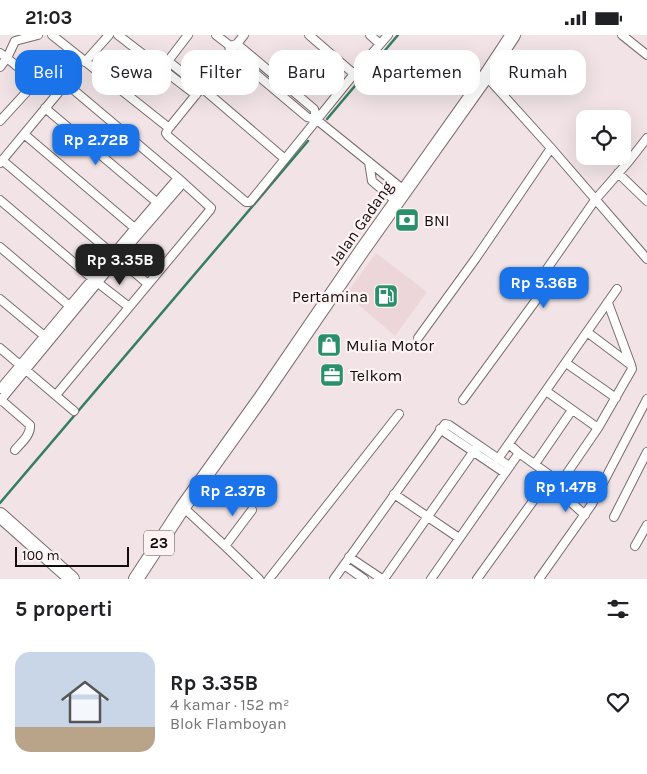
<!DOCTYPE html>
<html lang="id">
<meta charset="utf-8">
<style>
body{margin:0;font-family:Karla,sans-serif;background:#f2f2f2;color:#202124;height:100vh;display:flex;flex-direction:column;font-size:19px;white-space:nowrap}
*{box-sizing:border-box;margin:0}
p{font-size:16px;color:#757577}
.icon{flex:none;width:28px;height:28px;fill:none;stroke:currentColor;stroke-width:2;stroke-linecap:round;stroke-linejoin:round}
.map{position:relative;height:544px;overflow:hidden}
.details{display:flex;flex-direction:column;background:#fff;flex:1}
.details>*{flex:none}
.banner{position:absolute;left:15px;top:15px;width:618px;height:45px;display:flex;gap:10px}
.controls{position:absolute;left:576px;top:75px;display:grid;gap:10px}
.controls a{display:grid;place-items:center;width:55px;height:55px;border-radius:10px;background:#fff;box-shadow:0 5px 20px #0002;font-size:25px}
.scale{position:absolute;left:15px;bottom:12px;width:114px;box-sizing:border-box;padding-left:5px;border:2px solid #110d0d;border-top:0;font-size:14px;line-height:18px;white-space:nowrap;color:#110d0d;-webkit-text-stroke:4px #fef2f3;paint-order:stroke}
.price{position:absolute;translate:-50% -42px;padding:0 11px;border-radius:10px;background:#1a73e8;color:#fff;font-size:16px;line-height:32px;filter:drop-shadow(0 1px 2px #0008)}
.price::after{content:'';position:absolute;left:50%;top:30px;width:15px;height:11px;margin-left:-8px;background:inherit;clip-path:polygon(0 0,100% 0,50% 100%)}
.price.on{background:#222;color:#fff}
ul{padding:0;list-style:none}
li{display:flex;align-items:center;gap:15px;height:125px;padding:0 15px}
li+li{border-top:1px solid #e0e0e0}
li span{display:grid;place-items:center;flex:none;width:140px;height:100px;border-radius:15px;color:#555}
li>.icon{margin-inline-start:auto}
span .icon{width:60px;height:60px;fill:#fffc;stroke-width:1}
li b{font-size:21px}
h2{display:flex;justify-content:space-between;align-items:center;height:60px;padding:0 15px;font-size:21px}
.chip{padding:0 18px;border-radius:15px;background:#fff;box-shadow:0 5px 20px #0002;font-size:18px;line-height:45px}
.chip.on{background:#1a73e8;color:#fff}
.status{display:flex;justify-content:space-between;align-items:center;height:35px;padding:0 25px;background:#fff;direction:ltr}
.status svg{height:14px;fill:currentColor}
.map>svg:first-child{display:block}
.built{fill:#edd6d9}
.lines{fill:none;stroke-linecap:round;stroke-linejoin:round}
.stream{stroke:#367e62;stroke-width:2.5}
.street-casing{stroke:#796d6e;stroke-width:10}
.highway-casing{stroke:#796d6e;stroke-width:16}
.street{stroke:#fff;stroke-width:8}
.highway{stroke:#fff;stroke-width:14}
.labels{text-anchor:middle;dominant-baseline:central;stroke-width:4.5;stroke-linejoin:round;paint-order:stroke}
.shield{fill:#fef2f3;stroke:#585252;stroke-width:1}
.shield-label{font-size:15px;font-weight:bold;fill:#110d0d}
.poi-label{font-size:16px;fill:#110d0d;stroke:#fef2f3;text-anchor:start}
.street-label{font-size:16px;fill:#110d0d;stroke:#fef2f3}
</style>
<div class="status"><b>21:03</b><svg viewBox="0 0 49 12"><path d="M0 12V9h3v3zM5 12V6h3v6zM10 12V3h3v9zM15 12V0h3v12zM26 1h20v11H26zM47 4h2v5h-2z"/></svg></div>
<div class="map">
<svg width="647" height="544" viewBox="0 0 647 544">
<rect width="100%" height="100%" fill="#f2e4e6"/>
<path class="built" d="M376,218L427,257L395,301L346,259Z"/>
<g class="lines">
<path class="stream" d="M327,84L398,0
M0,468L308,106"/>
<defs>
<path id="street" d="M52,0L169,93
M118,0L196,60
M216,0L229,10L230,17L307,82L317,85L405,156
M244,0L169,93L166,98L168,101L246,167H250L354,39L388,0
M309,0L354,39
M370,0L380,9
M622,0L647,20
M233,10L237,9L314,74L317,85
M0,18L7,23L0,32
M168,26L202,53L285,124
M85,27L109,0
M165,30L188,0
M486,41L551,113L647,224
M45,73L160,170
M0,86L32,51L34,48L32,44L7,23L15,6L38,0
M24,99L137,195
M2,125L148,249
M369,127L372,146L397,167
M0,128L63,52L66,50L69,51L178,143L211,173L210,175L56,360
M618,138L647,166
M0,165L93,244L129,272
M0,212L73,274
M0,264L48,304
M587,297L631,330
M418,303L476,223L551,113
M0,313L74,376
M566,328L616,363
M0,354L135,193L178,143
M546,356L598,393L563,444L560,445H558L551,441
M0,364L30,390C31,400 21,408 15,415
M463,365L542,257C544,251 541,247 542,241L595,165L629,126L647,103
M0,366L118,223L183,148
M598,393L632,334L631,330L608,268
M440,394L505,438
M498,424L617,254
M535,429L572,375
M394,459L459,503
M563,460L585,480
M183,472L225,511L259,544
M614,482L647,417
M225,511L252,475
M635,511L647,490
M349,522L382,544
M344,530L364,544
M269,544L399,379
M334,544L445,389L449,390L509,431
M384,544L478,410
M431,544L519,418
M477,544L551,441L519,418L509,409
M539,544L592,469L647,364"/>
<path id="highway" d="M0,480L72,544
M136,544L183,472L261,363L361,217L486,41L513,0"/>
</defs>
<use href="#street" class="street-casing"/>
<use href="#highway" class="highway-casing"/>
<use href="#street" class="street"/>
<use href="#highway" class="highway"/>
</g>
<defs>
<symbol id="bank-square" viewBox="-11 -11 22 22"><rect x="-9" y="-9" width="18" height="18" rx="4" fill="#2a906c" stroke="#fef2f3"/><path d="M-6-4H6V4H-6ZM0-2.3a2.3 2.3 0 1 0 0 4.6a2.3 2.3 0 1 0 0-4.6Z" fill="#fff"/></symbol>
<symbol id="fuel-square" viewBox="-11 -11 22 22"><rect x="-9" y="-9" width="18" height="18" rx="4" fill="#2a906c" stroke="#fef2f3"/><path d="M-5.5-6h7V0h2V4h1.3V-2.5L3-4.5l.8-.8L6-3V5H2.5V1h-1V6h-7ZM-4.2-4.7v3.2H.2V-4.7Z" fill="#fff"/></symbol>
<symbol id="shop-square" viewBox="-11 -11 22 22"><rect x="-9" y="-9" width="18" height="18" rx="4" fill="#2a906c" stroke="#fef2f3"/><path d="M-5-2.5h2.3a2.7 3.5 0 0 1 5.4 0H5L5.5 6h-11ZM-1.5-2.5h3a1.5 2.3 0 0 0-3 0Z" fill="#fff"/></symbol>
<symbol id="office-square" viewBox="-11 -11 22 22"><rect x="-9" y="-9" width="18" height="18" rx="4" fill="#2a906c" stroke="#fef2f3"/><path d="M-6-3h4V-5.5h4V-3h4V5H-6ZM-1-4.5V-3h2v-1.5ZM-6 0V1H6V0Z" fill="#fff"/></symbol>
</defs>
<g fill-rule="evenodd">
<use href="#bank-square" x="393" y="171" width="28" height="28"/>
<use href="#fuel-square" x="372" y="247" width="28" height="28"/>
<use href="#shop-square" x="315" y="296" width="28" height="28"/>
<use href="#office-square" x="318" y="326" width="28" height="28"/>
</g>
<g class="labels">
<rect class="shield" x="144" y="495.5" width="30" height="25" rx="4"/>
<g class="shield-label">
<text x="159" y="508">23</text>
</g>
<g class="poi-label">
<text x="424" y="185">BNI</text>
<text x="368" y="261" text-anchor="end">Pertamina</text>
<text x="346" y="310">Mulia Motor</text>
<text x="350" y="340">Telkom</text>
</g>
<g class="street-label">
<text transform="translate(361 188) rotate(-55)">Jalan Gadang</text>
</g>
</g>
</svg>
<div class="controls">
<a><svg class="icon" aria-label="locate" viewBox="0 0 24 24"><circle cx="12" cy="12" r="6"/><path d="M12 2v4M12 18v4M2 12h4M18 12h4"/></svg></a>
</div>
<div class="scale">100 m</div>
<b class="price" style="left:96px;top:131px">Rp 2.72B</b>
<b class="price on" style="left:120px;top:251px">Rp 3.35B</b>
<b class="price" style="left:544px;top:274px">Rp 5.36B</b>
<b class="price" style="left:566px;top:478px">Rp 1.47B</b>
<b class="price" style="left:233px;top:482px">Rp 2.37B</b>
<div class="banner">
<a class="chip on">Beli</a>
<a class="chip">Sewa</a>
<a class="chip">Filter</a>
<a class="chip">Baru</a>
<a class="chip">Apartemen</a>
<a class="chip">Rumah</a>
</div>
</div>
<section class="details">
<h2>5 properti<svg class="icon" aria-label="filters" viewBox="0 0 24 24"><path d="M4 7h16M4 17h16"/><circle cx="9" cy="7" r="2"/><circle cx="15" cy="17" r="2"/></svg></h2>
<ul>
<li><span style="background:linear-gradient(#c9d6e8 75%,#b9a48a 0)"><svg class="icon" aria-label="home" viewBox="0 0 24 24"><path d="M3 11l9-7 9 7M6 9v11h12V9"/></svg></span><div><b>Rp 3.35B</b><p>4 kamar · 152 m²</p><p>Blok Flamboyan</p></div><svg class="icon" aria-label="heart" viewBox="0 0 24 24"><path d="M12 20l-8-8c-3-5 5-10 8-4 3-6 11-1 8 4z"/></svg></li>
</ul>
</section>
